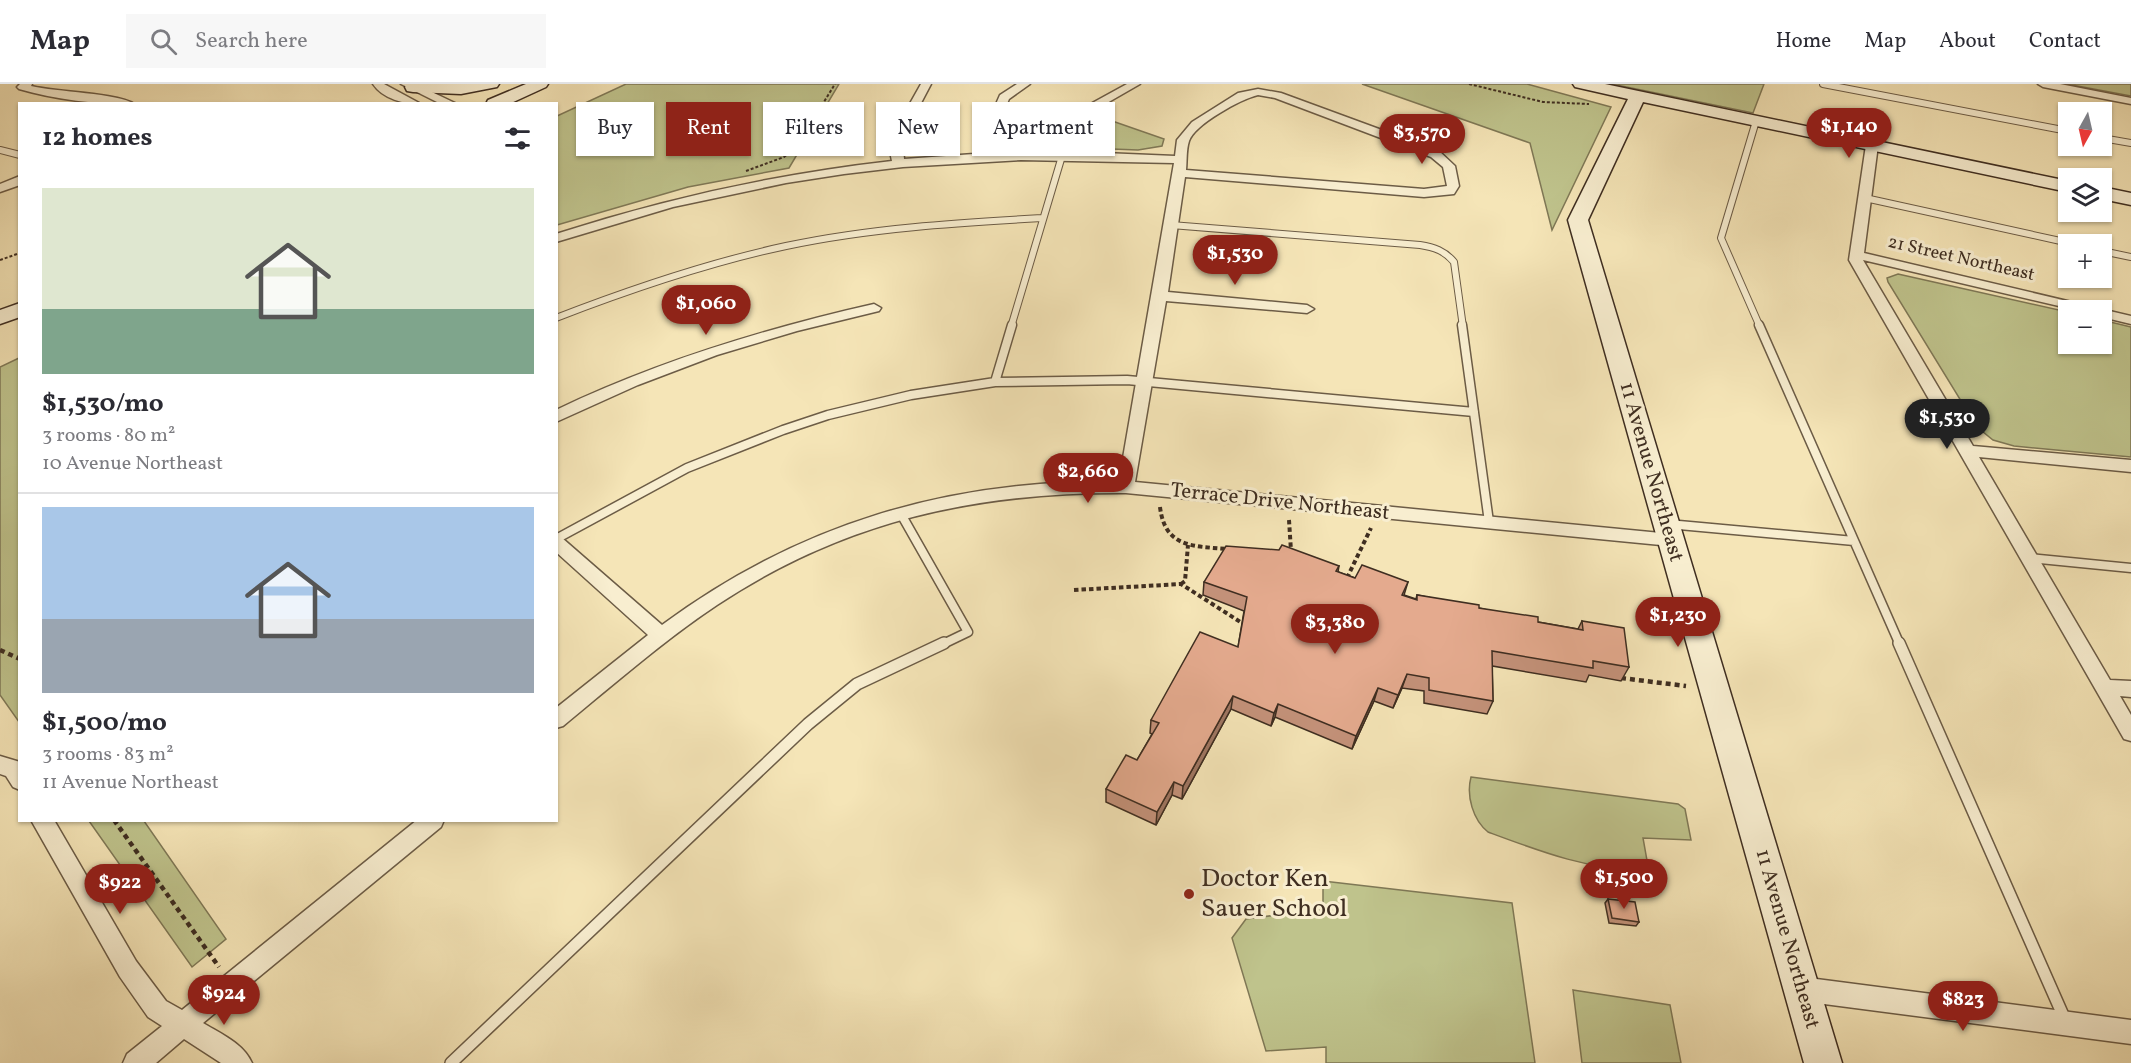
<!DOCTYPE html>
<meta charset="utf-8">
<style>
body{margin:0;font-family:Vollkorn,serif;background:#f7f7f7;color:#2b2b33;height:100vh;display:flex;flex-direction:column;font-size:22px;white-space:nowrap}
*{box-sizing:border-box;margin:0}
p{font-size:20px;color:#7c7c81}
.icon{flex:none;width:33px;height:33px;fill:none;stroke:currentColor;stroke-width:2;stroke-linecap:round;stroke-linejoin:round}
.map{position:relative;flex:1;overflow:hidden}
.side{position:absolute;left:18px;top:18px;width:540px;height:720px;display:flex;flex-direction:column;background:#fff;border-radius:0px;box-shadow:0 2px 4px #0004}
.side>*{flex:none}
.hud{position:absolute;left:576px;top:18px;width:570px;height:54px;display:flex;gap:12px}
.needle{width:39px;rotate:188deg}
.fabs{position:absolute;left:2058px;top:18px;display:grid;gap:12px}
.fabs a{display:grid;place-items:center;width:54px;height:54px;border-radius:0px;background:#fff;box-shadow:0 2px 4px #0004;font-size:30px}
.price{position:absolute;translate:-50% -51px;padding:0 14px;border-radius:21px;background:#8f2418;color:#fff;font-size:20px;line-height:39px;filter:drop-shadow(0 2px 3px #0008)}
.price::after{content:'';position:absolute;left:50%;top:36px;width:18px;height:14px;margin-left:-9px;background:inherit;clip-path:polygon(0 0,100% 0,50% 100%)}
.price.on{background:#222;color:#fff}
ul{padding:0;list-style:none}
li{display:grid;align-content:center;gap:12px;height:318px;padding:0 24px}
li+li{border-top:2px solid #e1e1e2}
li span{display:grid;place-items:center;height:186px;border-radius:0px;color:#555}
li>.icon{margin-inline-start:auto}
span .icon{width:108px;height:108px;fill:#fffc;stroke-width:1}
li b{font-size:26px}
h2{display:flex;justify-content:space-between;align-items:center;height:72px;padding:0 24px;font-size:26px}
.pill{padding:0 21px;border-radius:0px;background:#fff;box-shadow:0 2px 4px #0004;font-size:21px;line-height:54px}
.pill.on{background:#8f2418;color:#fff}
header{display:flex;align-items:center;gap:36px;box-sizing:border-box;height:84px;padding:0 30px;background:#fff;border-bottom:2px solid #e1e1e2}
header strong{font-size:28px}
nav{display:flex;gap:33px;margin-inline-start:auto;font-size:21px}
.search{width:420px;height:54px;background:#f7f7f7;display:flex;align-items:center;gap:15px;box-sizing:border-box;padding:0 21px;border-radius:0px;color:#7c7c81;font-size:22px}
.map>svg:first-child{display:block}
.green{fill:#bfc38c;stroke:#7f7856;stroke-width:1.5}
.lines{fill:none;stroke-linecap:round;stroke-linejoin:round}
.lane-far2-casing{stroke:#6c5c46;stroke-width:8}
.lane-far1-casing{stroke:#6c5c46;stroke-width:11}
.lane-casing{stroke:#6c5c46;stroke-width:14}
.street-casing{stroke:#6c5c46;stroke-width:3}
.secondary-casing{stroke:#3f2e21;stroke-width:3}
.path-far2{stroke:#3f2e21;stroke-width:2;stroke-dasharray:3 2;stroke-linecap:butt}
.path-far1{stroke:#3f2e21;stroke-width:4;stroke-dasharray:4.5 3;stroke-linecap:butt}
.path{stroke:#3f2e21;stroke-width:4.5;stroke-dasharray:5 4;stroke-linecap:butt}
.lane-far2{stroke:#f8eed0;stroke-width:6}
.lane-far1{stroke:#f8eed0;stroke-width:8}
.lane{stroke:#f8eed0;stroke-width:11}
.street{fill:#f8eed0;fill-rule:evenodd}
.secondary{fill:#f8eed0;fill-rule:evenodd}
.wall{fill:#c4927a;stroke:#3f2e21;stroke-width:1.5}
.shaded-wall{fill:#a07763;stroke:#3f2e21;stroke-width:1.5}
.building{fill:#e4aa8e;stroke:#3f2e21;stroke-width:1.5}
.poi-dot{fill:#8f2418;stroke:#f8eed0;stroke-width:2}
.labels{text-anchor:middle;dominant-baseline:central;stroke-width:6;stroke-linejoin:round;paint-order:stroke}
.far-street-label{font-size:18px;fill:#3f2e21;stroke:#f8eed0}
.street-label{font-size:21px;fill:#3f2e21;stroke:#f8eed0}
.near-poi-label{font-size:26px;fill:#3f2e21;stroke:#f8eed0;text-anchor:start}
</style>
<header>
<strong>Map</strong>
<div class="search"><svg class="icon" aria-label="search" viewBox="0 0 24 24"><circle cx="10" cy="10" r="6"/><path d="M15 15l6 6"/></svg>Search here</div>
<nav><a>Home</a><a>Map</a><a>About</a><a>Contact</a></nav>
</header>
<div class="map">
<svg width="2131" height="979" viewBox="0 0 2131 979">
<rect width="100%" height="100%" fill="#f5e5b7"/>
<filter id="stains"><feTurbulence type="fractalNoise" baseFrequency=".00333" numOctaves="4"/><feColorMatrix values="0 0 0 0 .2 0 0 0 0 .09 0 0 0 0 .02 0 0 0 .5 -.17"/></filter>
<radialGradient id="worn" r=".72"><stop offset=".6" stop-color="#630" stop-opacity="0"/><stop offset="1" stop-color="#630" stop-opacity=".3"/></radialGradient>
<path class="green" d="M626,0H839L789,84L688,103L557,141V32Z
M1362,0H1527L1611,23L1552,146L1530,59Z
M1612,0H1764L1753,29Z
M2067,0H2131V12Z
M1095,31L1164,55L1162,62L1138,66L1086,64Z
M1898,190L2068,228V260H2102V236L2131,243V373L2014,362L1993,356L1977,343L1888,198L1887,194Z
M19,274V638L0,611V283Z
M1471,693L1678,720L1685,725L1691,756L1643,754L1648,782L1645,786C1591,787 1539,767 1488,748C1473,736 1466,712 1471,693Z
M89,737H144L226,855L192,883Z
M1323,797L1512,819L1535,979H1326V963L1266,967L1232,854L1246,835L1323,825Z
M1573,906L1670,921L1681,979H1582Z"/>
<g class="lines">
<defs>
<path id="lane-far2" d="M1823,0L2068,47
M1756,37L1721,154L1760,243
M2102,54L2131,59
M0,66L20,71
M1865,114L2074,160
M1171,141L1420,161C1434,163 1445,167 1454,178L1463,243
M2102,167L2131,173
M556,234C631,205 707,179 786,162C870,144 957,139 1043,134
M1011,243L1062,72"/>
<path id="lane-far1" d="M1462,241L1489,438
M1759,241L1900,561
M995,298L1012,241
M901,430L968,548L941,561
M1668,440L1854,457
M556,455L687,384L783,346L828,331L911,311L995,298L1127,296L1474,328
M2030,474L2131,484"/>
<path id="lane" d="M1899,559L2066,938
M451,979L808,640L857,600L944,559"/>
<path id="street" d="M20,0H32L31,2C55,8 119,9 134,20C95,20 57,16 19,5L17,3Z
M373,0H384L421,20C404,20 383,15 373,0Z
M401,0H415L457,20H441Z
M921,0H931L902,55L904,75L974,70L1000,11L1017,0H1030L1009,15L986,70L1068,68L1077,35L1085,23L1127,0H1140L1093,27L1089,35L1080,68L1175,72L1177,56L1192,38L1238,9L1258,5L1281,9L1439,67L1455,82L1459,102L1454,110L1424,113L1185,93L1168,208L1307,221L1314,225L1307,229L1166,217L1135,398L1671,450L1677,452L1680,456L1677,460L1671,462L1126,409C975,408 844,437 717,521C663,557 613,601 563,642L556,644V624L648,551L556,468V452L562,454L662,541C800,439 948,396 1119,397L1174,79L1021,76L903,83L844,90L786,99L673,123L556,158V150C667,114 777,90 892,77L889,63L890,55ZM1258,11L1275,14L1431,73L1443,83L1447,102L1424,105L1186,86C1187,77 1186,66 1189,57C1195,40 1241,15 1258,11Z
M2038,0H2060L2131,14V20L2043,3Z
M1872,57L1878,61L1864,169L2131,232V240L2102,233V226H2076L1863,176L1973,362L2131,376V388L1979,373L2110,596L2131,597V613L2120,612L2131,631V657L2124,655L1849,176L1866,61Z
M20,92V101L0,108V100Z
M874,220L881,224L879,227L797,247L717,271L638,301L556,338V326C658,277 764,245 874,220Z
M0,672L20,678V706L13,703L6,692L0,690Z
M31,736H54L136,877L166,917L182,926L417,736H444L441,743L203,939C221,950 243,959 252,979H221L184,955L156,979H123L127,970L162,942L148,933L120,893Z
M1801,893L2131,936V960L1801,917L1793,913L1789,905L1793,897Z"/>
<path id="secondary" d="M407,0H499L497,3L461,10L413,8L407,7L405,3Z
M526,0H548L546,3L509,20H486L488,16Z
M1573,0H1605L2068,97V108L1643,18L1588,136L1842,979H1804L1568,136L1628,15L1575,3Z
M2102,103L2131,109V121L2102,115Z
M20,219V233L0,240V226Z"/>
</defs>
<use href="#lane-far2" class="lane-far2-casing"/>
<use href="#lane-far1" class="lane-far1-casing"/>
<use href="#lane" class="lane-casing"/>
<use href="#street" class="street-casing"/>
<use href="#secondary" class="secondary-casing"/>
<path class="path-far2" d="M1469,0L1543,18L1589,20
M746,87L784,73L796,63L835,0
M0,176L20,169"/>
<path class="path-far1" d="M1160,423C1165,464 1193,462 1227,465
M1289,436L1291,467
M1347,494L1371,444
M1181,500L1185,497L1188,461
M1074,506L1181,500L1242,539"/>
<path class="path" d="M0,566L20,575
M1621,594L1686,602
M114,736L219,883"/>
<use href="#lane-far2" class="lane-far2"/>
<use href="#lane-far1" class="lane-far1"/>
<use href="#lane" class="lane"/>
<use href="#street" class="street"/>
<use href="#secondary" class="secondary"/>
</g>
<path class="wall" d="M1339,482L1338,488L1355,494L1408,498L1404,511L1416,515L1417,511L1479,524L1538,538L1578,545L1582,537L1629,583L1621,597L1589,591L1586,598L1492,582L1493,617L1487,630L1424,619V607L1402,604L1393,624L1374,617L1352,665L1275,633L1271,642L1231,625L1182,715L1172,711L1156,741L1106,718V705L1137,676L1152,650L1150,649L1151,636L1238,563L1244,527L1203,511L1204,498Z
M1608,815L1639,838L1636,842L1609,839L1605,819Z"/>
<path class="shaded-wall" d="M1407,590L1402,604L1393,624L1398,611Z
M1378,604L1374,617L1352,665L1356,652Z
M1233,612L1231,625L1182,715L1183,702Z
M1278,620L1275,633L1271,642L1274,629Z
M1174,698L1172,711L1156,741L1157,728Z"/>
<path class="building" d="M1282,461L1339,482L1336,487L1355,494L1362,481L1408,498L1402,511L1417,516V511L1479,521V524L1538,533V538L1583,546L1582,537L1624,544L1629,583L1593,577V584L1492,567L1493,617L1429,606V594L1407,590L1398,611L1378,604L1356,652L1278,620L1274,629L1233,612L1183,702L1174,698L1157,728L1106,705L1126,671L1137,676L1159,639L1151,636L1200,548L1238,563L1247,513L1204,498L1226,462L1279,466Z
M1608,815L1635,818L1639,838L1612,834Z"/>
<circle class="poi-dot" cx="1189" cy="810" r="6"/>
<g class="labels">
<g class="far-street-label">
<text transform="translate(1961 175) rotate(13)">21 Street Northeast</text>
</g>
<g class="street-label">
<text transform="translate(1651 388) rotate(74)">11 Avenue Northeast</text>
<text transform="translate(1280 418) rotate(6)">Terrace Drive Northeast</text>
<text transform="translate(1787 855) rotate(74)">11 Avenue Northeast</text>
</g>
<g class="near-poi-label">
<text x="1201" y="795">Doctor Ken<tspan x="1201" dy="30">Sauer School</tspan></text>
</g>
</g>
<rect width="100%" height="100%" filter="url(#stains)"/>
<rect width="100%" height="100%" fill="url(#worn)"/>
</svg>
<div class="fabs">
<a><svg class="needle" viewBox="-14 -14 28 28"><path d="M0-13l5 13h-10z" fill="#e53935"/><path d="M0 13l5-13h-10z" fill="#7c7c81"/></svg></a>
<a><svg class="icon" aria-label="layers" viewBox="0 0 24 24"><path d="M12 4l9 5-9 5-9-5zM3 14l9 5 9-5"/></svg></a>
<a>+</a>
<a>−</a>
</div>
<b class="price" style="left:1849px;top:75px">$1,140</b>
<b class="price" style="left:1422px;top:81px">$3,570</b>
<b class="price" style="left:1235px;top:202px">$1,530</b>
<b class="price" style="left:706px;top:252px">$1,060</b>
<b class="price on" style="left:1947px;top:366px">$1,530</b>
<b class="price" style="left:1088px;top:420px">$2,660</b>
<b class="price" style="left:1678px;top:564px">$1,230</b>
<b class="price" style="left:1335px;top:571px">$3,380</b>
<b class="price" style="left:1624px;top:826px">$1,500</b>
<b class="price" style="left:120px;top:831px">$922</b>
<b class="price" style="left:224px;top:942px">$924</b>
<b class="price" style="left:1963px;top:948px">$823</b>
<div class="hud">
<a class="pill">Buy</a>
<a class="pill on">Rent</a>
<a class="pill">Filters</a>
<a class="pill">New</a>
<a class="pill">Apartment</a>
</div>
<section class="side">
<h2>12 homes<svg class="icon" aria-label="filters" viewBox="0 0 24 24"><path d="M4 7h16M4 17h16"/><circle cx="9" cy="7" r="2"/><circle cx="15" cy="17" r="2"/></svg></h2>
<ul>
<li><span style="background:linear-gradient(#dfe7d0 65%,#7fa58c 0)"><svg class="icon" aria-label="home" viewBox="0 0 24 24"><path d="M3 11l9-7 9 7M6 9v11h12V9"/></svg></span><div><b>$1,530/mo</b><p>3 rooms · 80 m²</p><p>10 Avenue Northeast</p></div></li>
<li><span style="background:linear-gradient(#a9c7e8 60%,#9aa5b1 0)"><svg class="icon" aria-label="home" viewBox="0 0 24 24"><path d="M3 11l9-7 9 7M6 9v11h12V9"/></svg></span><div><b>$1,500/mo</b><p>3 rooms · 83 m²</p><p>11 Avenue Northeast</p></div></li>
</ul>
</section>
</div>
